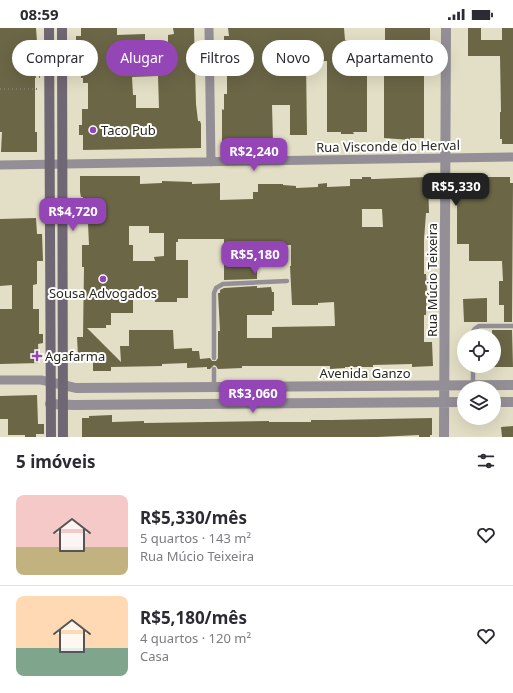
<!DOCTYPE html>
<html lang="pt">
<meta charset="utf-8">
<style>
body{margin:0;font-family:"Noto Sans",sans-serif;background:#f2f2f3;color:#2b2b33;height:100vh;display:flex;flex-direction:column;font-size:15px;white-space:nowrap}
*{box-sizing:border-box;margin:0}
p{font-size:13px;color:#7c7c81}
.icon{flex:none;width:22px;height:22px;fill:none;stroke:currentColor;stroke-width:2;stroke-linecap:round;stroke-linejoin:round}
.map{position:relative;height:409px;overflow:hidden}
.panel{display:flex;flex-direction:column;background:#fff;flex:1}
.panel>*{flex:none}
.banner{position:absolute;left:12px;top:12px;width:489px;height:36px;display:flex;gap:8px}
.buttons{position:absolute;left:457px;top:301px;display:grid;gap:8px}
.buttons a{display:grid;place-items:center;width:44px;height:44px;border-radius:50%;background:#fff;box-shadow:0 4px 16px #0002;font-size:20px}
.price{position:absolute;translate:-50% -34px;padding:0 9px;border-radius:8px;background:#9446b7;color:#fff;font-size:13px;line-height:26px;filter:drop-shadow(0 1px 2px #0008)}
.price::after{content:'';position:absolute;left:50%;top:24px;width:12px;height:9px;margin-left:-6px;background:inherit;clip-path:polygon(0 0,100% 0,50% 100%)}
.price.active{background:#222;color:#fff}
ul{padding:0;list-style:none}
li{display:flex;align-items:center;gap:12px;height:100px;padding:0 16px}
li+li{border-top:1px solid #e1e1e2}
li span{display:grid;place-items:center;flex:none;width:112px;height:80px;border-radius:8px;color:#555}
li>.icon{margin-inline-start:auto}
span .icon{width:48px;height:48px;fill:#fffc;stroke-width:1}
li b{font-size:17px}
h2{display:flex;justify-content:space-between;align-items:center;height:48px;padding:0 16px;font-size:17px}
.tag{padding:0 14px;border-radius:18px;background:#fff;box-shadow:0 4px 16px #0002;font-size:14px;line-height:36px}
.tag.active{background:#9446b7;color:#fff}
.status{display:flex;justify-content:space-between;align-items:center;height:28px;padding:0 20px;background:#fff;direction:ltr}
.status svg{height:11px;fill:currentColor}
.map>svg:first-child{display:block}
.building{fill:#6b6646;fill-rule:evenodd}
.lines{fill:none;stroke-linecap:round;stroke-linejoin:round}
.path{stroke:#7e7b6b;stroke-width:2;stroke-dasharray:1 3;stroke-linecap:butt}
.service{stroke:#948e97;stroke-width:4.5}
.minor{stroke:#948e97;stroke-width:9}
.tertiary{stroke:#948e97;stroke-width:10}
.secondary{stroke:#706774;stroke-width:10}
.poi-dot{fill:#9446b7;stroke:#fff;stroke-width:1.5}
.labels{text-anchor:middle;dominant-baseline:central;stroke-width:4;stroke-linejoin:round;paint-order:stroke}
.poi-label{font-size:13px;fill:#2a281f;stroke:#fff;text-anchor:start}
.street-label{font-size:13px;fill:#2a281f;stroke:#fff}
</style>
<div class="status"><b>08:59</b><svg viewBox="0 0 49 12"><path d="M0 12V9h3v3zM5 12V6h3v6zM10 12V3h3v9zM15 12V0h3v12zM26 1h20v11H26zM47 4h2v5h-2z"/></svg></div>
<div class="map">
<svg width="513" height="409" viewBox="0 0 513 409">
<rect width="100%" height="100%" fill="#e3dfc6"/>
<path class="building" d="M0,0H36L37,14H42V25H35V104H37V124H1L2,104H0Z
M81,0H117V7L145,6V18L168,17V7L174,6L173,0H194L196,76L198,93H200L201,96V120L83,122V107H79V97H82V81H88V55H83V50H81L80,28H76V8H81ZM158,48L159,80H136V67H133L132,49Z
M228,0H344L345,12H355V13H358V18H367V104H353L354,106H341V104H327V33L306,34L307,107H290V77H272L273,114H262V112L222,113V81L224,82V66H227V25H224V8H229Z
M385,0H430V25H424V110H410V112L384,110V25H379V16H385Z
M468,0H481V12H502V0H513V116H502V111H500V84H501L500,28H468Z
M457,145H472L471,149H510V155H513L512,294H504V277H499V253H503L502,233H469V216H457Z
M80,148H140V156L162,155V153L192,154V156L220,155V172L253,171V164H258V156H283V157L296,158V160L318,159V156L327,155V159L350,158V151H362V149H371V151H374L428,149L429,185H426L424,212V246H426L427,264L426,287H424V314H432L433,338L412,339V336L373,337V339H345V340L330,341V338H242V340L218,341L216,338L214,337L210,341H207V339L187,340V335L162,336V338L111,339V343H93V332L88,327H78L77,309H83L84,239H82V217H89L88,195H84V189L83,190V169H81L80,164ZM362,181H382L383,199H362ZM129,198H149V205H164V228L154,229L155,233H133V217H129ZM178,211H224V252L257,251V218L291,217V238H290L292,277H318V275L334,274L335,298L272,299V310H247V287H272V283H274V264H272L271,259L257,260V258L224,260L220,262V265H218L220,303H218V330L216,333H212L210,330L200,331L199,323H192V320L174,321L173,302H129V318H120L121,334L87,300H106V297H111V285H133V270H155V274H177V270H188V232H176V214H178Z
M36,190L37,206H42L43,233H37V256L33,257V281H39V306H43V315L38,316L39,335L0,336V281H12V257L0,258V191Z
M487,270V294H464L463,271Z
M492,302H512L513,339H494V308H492Z
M37,367L38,396H44V406H36V409H25V407H8V391H0V368Z
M112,387V394L144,393V395L269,393V394H311V392H332L432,390V407H430V409H419V407L377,409H82V390H89V388Z
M513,398V409H502L501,399Z"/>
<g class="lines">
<path class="path" d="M35,33H40
M35,49H40
M0,61H40"/>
<path class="service" d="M472,308C472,303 474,301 479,298H513
M214,330V265L216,260L223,256L287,253
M473,338V358
M214,341V359"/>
<path class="minor" d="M209,0L211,134
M0,137L513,129
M0,352H41L50,354"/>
<path class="tertiary" d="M50,354L76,360L513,357
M494,374H513
M50,376L74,377L464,374
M444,409L446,0"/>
<path class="secondary" d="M49,0L51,409
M62,0L63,409"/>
</g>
<g class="poi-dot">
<circle cx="93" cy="102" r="4"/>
<circle cx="103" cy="251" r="4"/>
<path d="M35 322h4v4h4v4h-4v4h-4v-4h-4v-4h4z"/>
</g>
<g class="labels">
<g class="poi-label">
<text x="101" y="102">Taco Pub</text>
<text x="103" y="265" text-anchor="middle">Sousa Advogados</text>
<text x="45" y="328">Agafarma</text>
</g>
<g class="street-label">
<text transform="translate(388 118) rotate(-1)">Rua Visconde do Herval</text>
<text transform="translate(432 252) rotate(-90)">Rua Múcio Teixeira</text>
<text x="365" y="345">Avenida Ganzo</text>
</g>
</g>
</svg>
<div class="buttons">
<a><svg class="icon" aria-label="locate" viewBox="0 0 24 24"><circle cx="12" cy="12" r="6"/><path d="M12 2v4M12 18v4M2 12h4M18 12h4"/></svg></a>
<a><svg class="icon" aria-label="layers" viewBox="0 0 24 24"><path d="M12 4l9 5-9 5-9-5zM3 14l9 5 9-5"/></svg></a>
</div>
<b class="price" style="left:254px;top:144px">R$2,240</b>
<b class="price active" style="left:456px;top:179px">R$5,330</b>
<b class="price" style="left:73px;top:204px">R$4,720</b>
<b class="price" style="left:255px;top:247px">R$5,180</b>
<b class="price" style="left:253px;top:386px">R$3,060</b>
<div class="banner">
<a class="tag">Comprar</a>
<a class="tag active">Alugar</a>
<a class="tag">Filtros</a>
<a class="tag">Novo</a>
<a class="tag">Apartamento</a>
</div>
</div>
<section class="panel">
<h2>5 imóveis<svg class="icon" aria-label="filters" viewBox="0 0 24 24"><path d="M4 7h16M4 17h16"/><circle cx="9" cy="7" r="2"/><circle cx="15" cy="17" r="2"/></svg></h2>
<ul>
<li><span style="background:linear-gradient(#f6c9c9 65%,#c2b280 0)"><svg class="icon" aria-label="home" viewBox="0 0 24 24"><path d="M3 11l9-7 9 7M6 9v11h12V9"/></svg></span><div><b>R$5,330/mês</b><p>5 quartos · 143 m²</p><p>Rua Múcio Teixeira</p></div><svg class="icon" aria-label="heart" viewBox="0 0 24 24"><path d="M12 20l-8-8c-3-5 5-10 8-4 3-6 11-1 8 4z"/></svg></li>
<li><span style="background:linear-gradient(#ffd9b3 65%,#7fa58c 0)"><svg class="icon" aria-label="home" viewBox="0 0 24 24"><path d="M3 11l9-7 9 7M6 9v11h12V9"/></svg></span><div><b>R$5,180/mês</b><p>4 quartos · 120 m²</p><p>Casa</p></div><svg class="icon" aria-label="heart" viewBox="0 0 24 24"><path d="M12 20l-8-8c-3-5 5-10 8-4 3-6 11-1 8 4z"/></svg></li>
</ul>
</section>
